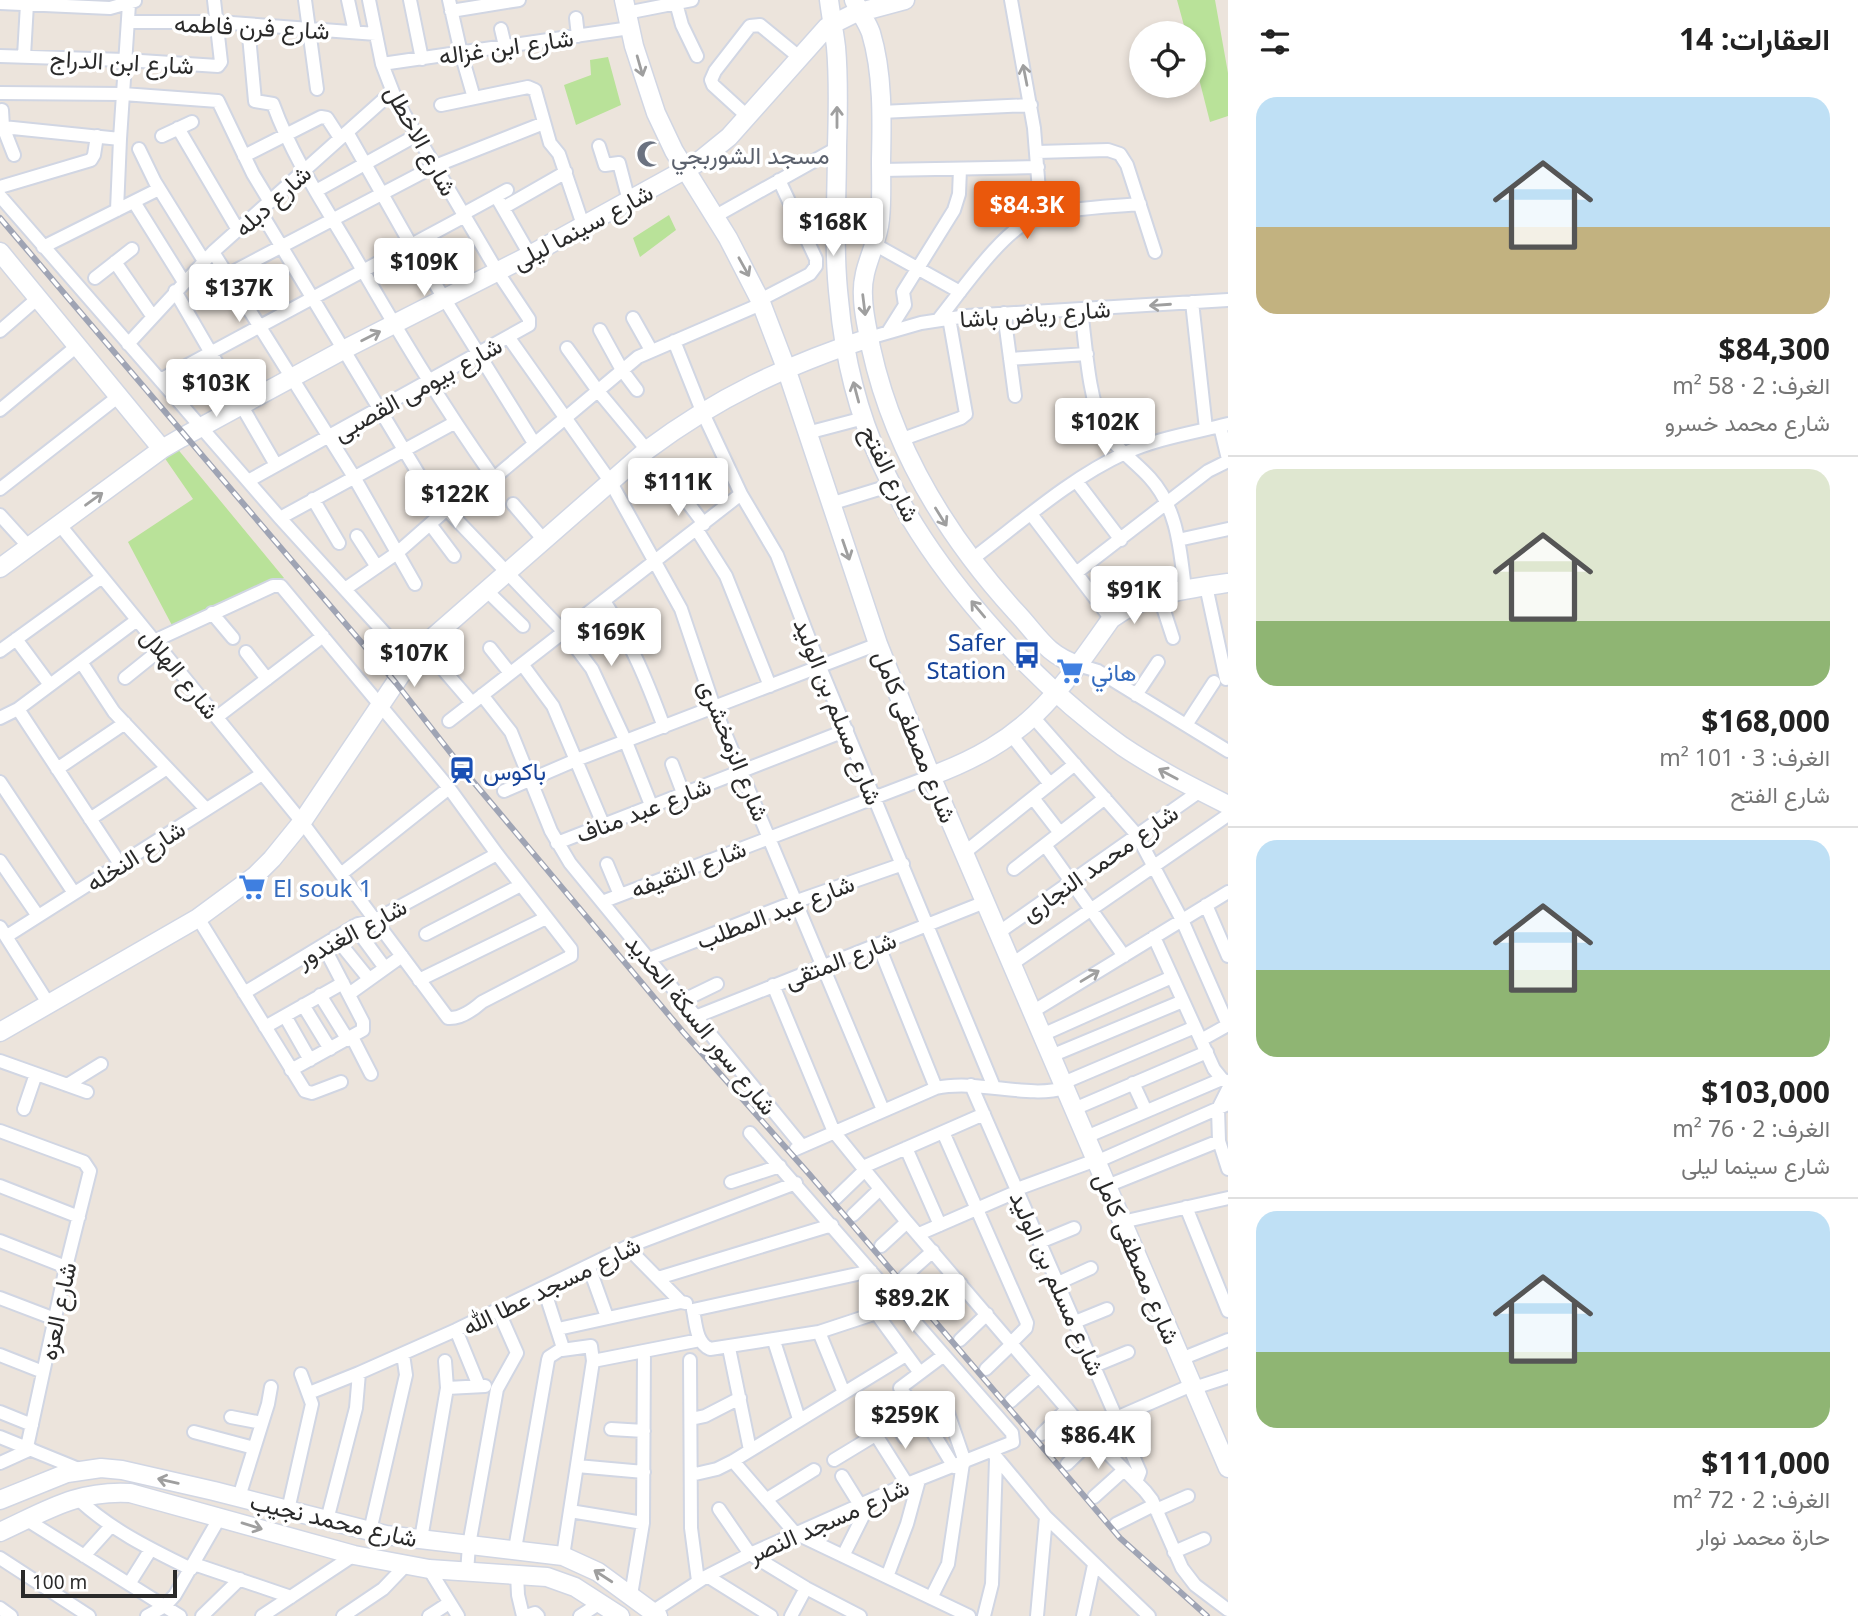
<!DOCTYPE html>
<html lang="ar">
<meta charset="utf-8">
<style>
body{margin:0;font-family:"Noto Sans",Vazirmatn,sans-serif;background:#f6f6f6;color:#222;direction:rtl;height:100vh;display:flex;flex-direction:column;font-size:26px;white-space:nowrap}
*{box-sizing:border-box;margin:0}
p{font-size:23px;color:#767676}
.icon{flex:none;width:38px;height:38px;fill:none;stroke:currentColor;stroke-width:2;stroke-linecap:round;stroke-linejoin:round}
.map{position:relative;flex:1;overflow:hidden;direction:ltr}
.details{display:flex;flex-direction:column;background:#fff;width:630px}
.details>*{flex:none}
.controls{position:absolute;left:1129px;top:21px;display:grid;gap:14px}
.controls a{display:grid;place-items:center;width:77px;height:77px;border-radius:50%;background:#fff;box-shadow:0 4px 10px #0003;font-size:35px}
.scale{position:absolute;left:21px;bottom:18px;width:156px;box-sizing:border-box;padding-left:7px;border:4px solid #2a2a2a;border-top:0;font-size:19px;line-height:24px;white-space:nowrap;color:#2a2a2a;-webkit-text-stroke:5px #fff;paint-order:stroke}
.price{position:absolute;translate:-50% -60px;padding:0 16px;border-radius:7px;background:#fff;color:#222;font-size:23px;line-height:46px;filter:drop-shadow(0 2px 4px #0008)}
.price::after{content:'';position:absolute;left:50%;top:42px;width:21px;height:16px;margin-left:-10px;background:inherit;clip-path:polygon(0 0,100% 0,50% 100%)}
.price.active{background:#ea580c;color:#fff}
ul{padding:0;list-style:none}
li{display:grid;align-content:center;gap:14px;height:371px;padding:0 28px}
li+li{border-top:2px solid #e0e0e0}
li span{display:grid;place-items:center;height:217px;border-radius:21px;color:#555}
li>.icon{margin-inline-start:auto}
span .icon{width:126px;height:126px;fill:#fffc;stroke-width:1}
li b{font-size:30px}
h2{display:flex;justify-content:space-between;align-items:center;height:84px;padding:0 28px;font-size:30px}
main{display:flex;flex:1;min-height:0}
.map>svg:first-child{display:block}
.green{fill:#b9e299}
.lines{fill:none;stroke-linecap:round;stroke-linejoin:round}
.street-casing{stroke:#d1d6e3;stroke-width:16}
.secondary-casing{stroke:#d1d6e3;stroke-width:21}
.street{stroke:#fff;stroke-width:12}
.secondary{stroke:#fff;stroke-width:18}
.rail-casing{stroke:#9fa4b4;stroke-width:6}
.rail{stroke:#fff;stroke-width:3.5;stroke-dasharray:10;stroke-linecap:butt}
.oneway{stroke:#9f9f9f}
.labels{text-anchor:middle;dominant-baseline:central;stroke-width:7;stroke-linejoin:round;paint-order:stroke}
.street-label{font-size:24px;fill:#2a2a2a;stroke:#fff}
.worship-label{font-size:24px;fill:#5b616d;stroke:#fff;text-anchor:start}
.transit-label{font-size:24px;fill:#164399;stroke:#fff;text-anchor:end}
.shop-label{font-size:24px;fill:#366cbe;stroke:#fff;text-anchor:start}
</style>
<main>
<section class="details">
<h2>العقارات: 14<svg class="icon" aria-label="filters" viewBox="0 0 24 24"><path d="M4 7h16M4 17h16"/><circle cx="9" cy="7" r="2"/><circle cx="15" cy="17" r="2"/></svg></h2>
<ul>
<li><span style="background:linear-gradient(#bfe0f5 60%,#c2b280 0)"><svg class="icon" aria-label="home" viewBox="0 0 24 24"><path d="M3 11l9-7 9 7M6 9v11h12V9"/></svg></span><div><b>$84,300</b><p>الغرف: 2 · 58 m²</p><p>شارع محمد خسرو</p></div></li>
<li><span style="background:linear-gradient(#dfe7d0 70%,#8fb573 0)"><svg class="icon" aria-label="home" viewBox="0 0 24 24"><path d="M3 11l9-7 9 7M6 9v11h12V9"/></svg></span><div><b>$168,000</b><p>الغرف: 3 · 101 m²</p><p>شارع الفتح</p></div></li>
<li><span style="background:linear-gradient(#bfe0f5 60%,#8fb573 0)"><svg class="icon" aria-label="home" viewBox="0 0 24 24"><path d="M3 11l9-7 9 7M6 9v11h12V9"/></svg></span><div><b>$103,000</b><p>الغرف: 2 · 76 m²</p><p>شارع سينما ليلى</p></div></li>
<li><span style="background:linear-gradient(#bfe0f5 65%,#8fb573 0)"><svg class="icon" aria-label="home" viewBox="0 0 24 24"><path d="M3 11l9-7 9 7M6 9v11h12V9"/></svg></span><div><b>$111,000</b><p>الغرف: 2 · 72 m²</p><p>حارة محمد نوار</p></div></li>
</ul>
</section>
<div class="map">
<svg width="1228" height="1616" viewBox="0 0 1228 1616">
<rect width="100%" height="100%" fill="#ece4dc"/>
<path class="green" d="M1177,0H1215L1228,73V116L1210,122L1194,59V33H1186Z
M608,57L621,105L576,125L564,85L591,75L590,60Z
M669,215L676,230L640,257L633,238Z
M176,447L284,578L175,631L128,542L193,499L164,457Z"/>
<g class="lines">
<defs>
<path id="street" d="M305,0L317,89
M348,0L355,32
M410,0L422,59
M449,0L461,53L474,98
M1011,0L1034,128L1041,216
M0,3L110,8L135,1
M676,3L682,25L697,56
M451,11L519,0
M626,13L692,0
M576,18L578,36
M128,22H218L376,34
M248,25L255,101L273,104C292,156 323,203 351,250C396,328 441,404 493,477
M501,29L505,46
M0,56L125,60L218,66L221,62L214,0
M24,56L27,4
M382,64L630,28
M0,93L123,94L218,101L253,174L270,202
M441,105L528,87L535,90L550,143L559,154L583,225
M2,110L3,127L14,155
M881,112L1031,105
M747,116L713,85L711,80L715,71L750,26L760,25L799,57
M3,127L120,139
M178,128L238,230
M347,132L411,245L534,443
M162,136L192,122
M599,146L605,165L619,163L629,201
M139,149L155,182L204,261
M1037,152L1108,150L1120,154L1127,165L1155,252
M244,156L321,117L327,118L340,138
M881,170L1038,167
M0,187L91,160L94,155L97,136
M316,191L417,135
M0,196L280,518L410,661
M496,196L530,255
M134,202L184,282
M503,208L566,172
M117,210L120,139L129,4
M260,211L421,478L451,514L564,632L592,669L626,742L651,805
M463,214L507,190
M714,217L837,148
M874,244L960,292
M43,247L159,189
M213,252L354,477L415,584
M115,262L153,317
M227,275L435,166L544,123
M95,278L132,249
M175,291L276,465
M760,300L810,274L816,266V259L779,180
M1192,302L1206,429
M1081,310C1086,346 1088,395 1103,427C1114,448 1135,461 1150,478C1178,509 1180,550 1185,589
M1004,313L1015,396
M633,318L651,350
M938,320C961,292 1001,232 1033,219C1061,208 1109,207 1140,204
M600,330L622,370L637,390
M0,331L38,298
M888,332L905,305L903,292L954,210L959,194L960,169
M509,338L610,481L681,609L714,707L883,1110
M869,338L921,323L967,316L1228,300
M674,341L702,411L741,494L777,555L820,667L994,1087
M128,344L213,252L392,92
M567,348L598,391L647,450
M1010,359L1087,354
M160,380L465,216
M0,410L77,346
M1220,426L1228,459
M807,433L864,418
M900,440L961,418L966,414L949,318
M248,481L529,325V319L497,271L396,100L382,64L369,0
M1077,482L1121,540
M0,489L119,396
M679,491L704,524
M313,499L339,543
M513,504L543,539
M830,504L892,485
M451,514L638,357L761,304
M1031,514L1111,619
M0,515L29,547
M280,518L454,423
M59,524L302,822L448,1018C461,1019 473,1010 482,1002L571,956V949L497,854L449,788L281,586H273L154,641
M430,524L454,556
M697,530L726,576L770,686
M357,536L377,567
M1178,540L1228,529
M971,560C1019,524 1070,478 1125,453C1158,438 1193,433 1228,424
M1076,573L1208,471L1228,461
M1206,586L1226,679
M345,589L397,553L447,509
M485,589L523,626
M1159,595L1173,638
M604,601C631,642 647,681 664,727
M212,613L233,638
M16,639L50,685
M423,646L472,703
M490,648L510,673
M0,651L102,577
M246,652L267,679
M81,662L114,712L206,809
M522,664L553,706L603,824
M1078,665L1098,671L1228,751
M125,678L161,649
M482,695L511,732L551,831L570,863L802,1146
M1136,695L1158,662
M18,709L120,864
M217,717L323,636
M0,718L18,709L137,620
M1034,718L1137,835L1182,920L1228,1025
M449,721L741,494
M1186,725L1214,682
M1012,736L1050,784
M672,764L683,793
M57,769L125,723
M0,782L74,893
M504,791L576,760L878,644
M1033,798L1060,833
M90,819L167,768
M557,843L847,730
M1045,845L1124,956
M964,853L1075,764
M0,861L38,916
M607,864L620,895
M1014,869L1105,798
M341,874L449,788
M602,902L931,776
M1206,905L1228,956
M198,918L305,1091L312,1093L341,1082
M354,926L385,968
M0,927L48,1003
M998,933L1200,791
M426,934L521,885
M7,936L262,774
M335,937L369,979
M1154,937L1214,1069L1222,1079L1228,1082
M878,944L936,1088
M649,959L797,901L903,864
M1012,964L1228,815
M419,980L546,918
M773,985L834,1132L907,1222L1086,1431L1145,1491L1152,1500L1182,1568L1195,1585L1228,1610
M244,993L358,924L375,920L497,854
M349,994L402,956
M320,995L348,1040
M682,1001L717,984
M303,1005L330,1049
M1032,1012L1228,892
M285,1016L310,1060
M695,1017L985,902
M265,1027L343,983
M1042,1035L1172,977
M352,1037L371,1074
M1201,1040L1228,1025
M1051,1056L1183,1001
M0,1061L87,1092
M291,1070L363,1030V1022L323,945
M1063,1083L1195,1027
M1133,1083L1146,1111
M67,1085L101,1064
M971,1085L1140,1472L1136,1482
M1228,1089L1218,1109L1219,1141L1228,1169
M24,1109L36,1074
M1074,1109L1207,1052
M0,1131L84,1162L90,1171L66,1267L27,1447
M943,1132L1027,1323L1026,1328L1011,1343
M1086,1137L1222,1079
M906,1148L940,1225
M796,1149L936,1088C978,1079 1028,1099 1065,1088
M1096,1162L1228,1104
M863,1167L984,1114
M731,1182L780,1166
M0,1186L79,1217
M1107,1186L1219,1141
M1017,1189L1096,1160
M836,1198L865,1170
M1186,1207L1228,1311
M853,1215L880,1189
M1122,1222L1228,1198
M919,1234L1018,1191
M0,1241L66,1267
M1040,1242L1074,1228
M881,1246L907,1222
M627,1247L681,1302L686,1303
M589,1267L607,1317
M905,1276L933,1251
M658,1278L832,1225
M1058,1283L1091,1268
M0,1298L55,1319
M934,1309L961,1284
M693,1310C696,1324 696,1343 710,1349L819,1332L901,1305
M693,1310L871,1271
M876,1313L920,1373
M1075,1322L1107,1309
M558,1329L681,1302
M456,1330L479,1386
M819,1332L844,1393
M960,1340L987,1314
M774,1341L799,1419
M729,1348L750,1450
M562,1350L591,1346L593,1361L563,1556
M0,1355L43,1372
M944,1355L900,1388L926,1421L954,1467
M1181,1359L1228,1340
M690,1360L691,1528L698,1581
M593,1361L700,1340
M1094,1366L1128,1352
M986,1369L1012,1344
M447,1388L485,1386
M1194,1388L1228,1377
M309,1393L359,1373L456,1330L627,1247L796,1183
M1011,1401L1039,1376
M883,1403L904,1437
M947,1410L965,1462
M0,1412L32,1425
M231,1417L262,1423
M691,1419L705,1416L740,1398
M611,1429L644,1431
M1086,1431L1192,1385
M194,1432L254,1448
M1042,1434L1067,1409
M876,1435L907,1484
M0,1437L81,1470
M992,1452L1046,1517L1149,1616
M834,1460L895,1423
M733,1461L795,1533L969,1616
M0,1463L31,1449
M1067,1464L1093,1439
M577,1466L644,1472
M691,1475L717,1469L733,1461L906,1355
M842,1476L860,1505
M76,1497C109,1529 150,1549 191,1569
M239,1497L268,1404L271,1387
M1094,1497L1124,1470
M767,1499L814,1470
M719,1509L750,1554L806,1588L860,1616
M288,1510L312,1404L301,1374
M1156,1510L1188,1496
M570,1511L643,1523
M27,1520L180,1616
M327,1520L356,1408L359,1373
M1116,1524L1154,1505
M370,1531L406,1375L403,1354
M421,1539L447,1388L445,1361
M515,1549L548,1360L549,1357L563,1348L544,1289
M1174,1552L1204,1539
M84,1556L111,1526
M843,1556L871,1500
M0,1558L89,1616
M194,1564L291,1597
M429,1569L458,1616
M467,1572L469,1545L497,1389L517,1353L498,1310
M517,1574L518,1595L523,1616
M707,1576L771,1616
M887,1577L907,1524L919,1480
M129,1584L151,1549
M631,1595L643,1523L644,1352
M931,1598L948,1564L963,1463
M0,1608L11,1616
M652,1612L707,1576L750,1554L907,1484L1013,1442L1012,1433L750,1133
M147,1616L165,1606L175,1595L220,1517
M202,1616L240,1579
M262,1616L354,1555
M343,1616L383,1589L405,1566
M429,1616L449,1603
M526,1616L535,1613L538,1616
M580,1616L600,1603
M791,1616L806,1588
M984,1616L992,1584L996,1459
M1037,1616L1046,1517
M1083,1616L1094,1565"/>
<path id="secondary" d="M624,0L634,46L656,113L674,151L728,238L760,300L786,368L878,644L931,776L1228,1468
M829,0C831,16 834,31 836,47C839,80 838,114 837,147C837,198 833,249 839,300C844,356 858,413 881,463C929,569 1029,679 1122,746C1156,769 1192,787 1228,805
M854,0C859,12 867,21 871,33C883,73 882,119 881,160C881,179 882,199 880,219C878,246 861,267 863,296C863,313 868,331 871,348C893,449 946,535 1015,611C1038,635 1045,654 1078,665
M0,252L162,449
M0,568L162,449L181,438L343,350L530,255L697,163L729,137L827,27L853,14L905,0
M931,776C1025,741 1055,699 1111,619C1146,593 1186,589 1228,583
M0,1032L198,918L255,876L272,859L302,822L410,661L423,646L647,450C718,397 785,366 869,338
M0,1500L67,1473L101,1468L122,1470L214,1491L386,1535L563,1556L598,1572L658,1616
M0,1532C46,1511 77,1490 130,1493L354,1555L429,1569L547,1577L575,1587L620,1616"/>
</defs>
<use href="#street" class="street-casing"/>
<use href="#secondary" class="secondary-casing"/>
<use href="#street" class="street"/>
<use href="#secondary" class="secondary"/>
<defs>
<path id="rail" d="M0,218L396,683L471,779L683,1032L810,1175L1120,1538L1207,1616"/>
</defs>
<use href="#rail" class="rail-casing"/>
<use href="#rail" class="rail"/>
</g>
<defs><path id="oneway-shaft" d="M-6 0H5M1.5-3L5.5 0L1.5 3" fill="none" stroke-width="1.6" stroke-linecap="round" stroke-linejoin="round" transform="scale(1.75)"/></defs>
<g class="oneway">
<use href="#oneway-shaft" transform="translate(640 66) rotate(74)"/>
<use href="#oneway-shaft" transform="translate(1025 75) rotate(-101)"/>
<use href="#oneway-shaft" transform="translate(837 117) rotate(-90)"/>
<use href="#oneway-shaft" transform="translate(744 267) rotate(61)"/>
<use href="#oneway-shaft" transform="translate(864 305) rotate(83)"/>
<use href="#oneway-shaft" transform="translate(1160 305) rotate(176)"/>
<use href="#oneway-shaft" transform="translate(371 336) rotate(-27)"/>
<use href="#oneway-shaft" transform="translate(856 392) rotate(-105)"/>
<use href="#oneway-shaft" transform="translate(94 499) rotate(-36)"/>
<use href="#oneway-shaft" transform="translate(941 517) rotate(58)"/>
<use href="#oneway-shaft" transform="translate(846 550) rotate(71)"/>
<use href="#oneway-shaft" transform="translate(978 609) rotate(-130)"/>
<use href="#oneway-shaft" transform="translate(1168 774) rotate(-152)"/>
<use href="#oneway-shaft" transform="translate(1090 976) rotate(-31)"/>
<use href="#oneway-shaft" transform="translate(168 1481) rotate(-167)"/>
<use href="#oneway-shaft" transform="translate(252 1526) rotate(17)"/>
<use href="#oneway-shaft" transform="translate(603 1576) rotate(-147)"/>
</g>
<defs>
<symbol id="mosque-bare" viewBox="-9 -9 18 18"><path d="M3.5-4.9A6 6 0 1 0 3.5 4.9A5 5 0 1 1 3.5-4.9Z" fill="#6b7280" stroke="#fff" stroke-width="2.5" paint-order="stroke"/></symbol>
<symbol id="bus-bare" viewBox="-9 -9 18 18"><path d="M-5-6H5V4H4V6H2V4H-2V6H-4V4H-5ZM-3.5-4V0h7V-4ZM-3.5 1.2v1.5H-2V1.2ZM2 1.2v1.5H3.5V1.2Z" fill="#1a4fb4" stroke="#fff" stroke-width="2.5" paint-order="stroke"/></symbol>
<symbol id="supermarket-bare" viewBox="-9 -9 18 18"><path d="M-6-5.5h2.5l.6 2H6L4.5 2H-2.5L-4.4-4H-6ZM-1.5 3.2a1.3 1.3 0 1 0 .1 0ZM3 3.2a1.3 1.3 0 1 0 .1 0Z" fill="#3f7fe0" stroke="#fff" stroke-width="2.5" paint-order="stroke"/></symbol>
<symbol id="station-bare" viewBox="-9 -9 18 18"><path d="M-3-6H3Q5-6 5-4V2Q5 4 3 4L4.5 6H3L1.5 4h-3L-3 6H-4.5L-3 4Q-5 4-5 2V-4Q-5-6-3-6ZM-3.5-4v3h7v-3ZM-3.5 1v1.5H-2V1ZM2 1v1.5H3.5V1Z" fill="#1a4fb4" stroke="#fff" stroke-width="2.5" paint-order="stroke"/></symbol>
</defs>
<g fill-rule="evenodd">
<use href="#mosque-bare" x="631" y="135" width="38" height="38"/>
<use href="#bus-bare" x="1008" y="636" width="38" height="38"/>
<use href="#supermarket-bare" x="1051" y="652" width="38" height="38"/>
<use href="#station-bare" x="443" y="751" width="38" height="38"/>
<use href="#supermarket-bare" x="233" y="868" width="38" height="38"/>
</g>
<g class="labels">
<g class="street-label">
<text transform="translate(252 26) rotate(3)">شارع فرن فاطمه</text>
<text transform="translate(506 46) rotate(-8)">شارع ابن غزاله</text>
<text transform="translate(122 61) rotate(3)">شارع ابن الدراج</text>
<text transform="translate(422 140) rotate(61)">شارع الاخطل</text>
<text transform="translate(272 200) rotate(-42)">شارع دبله</text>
<text transform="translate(582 226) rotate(-28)">شارع سينما ليلى</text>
<text transform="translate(1035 313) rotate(-4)">شارع رياض باشا</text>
<text transform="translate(417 388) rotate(-29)">شارع بيومى القصبى</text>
<text transform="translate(891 473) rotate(64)">شارع الفتح</text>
<text transform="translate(181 673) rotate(51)">شارع الهلال</text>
<text transform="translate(839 711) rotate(68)">شارع مسلم بن الوليد</text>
<text transform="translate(916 736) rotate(68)">شارع مصطفى كامل</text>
<text transform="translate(735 750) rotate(68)">شارع الزمخشرى</text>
<text transform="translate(643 809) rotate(-21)">شارع عبد مناف</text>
<text transform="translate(135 855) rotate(-32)">شارع النخله</text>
<text transform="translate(1099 862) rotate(-35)">شارع محمد النجارى</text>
<text transform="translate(688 868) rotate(-21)">شارع الثقيفه</text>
<text transform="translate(775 911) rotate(-21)">شارع عبد المطلب</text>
<text transform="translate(351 932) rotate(-28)">شارع الغندور</text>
<text transform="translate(840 959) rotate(-21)">شارع المتقى</text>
<text transform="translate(702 1024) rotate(51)">شارع سور السكة الحديد</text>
<text transform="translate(1138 1258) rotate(67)">شارع مصطفى كامل</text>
<text transform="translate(1058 1283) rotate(66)">شارع مسلم بن الوليد</text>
<text transform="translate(551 1285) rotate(-26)">شارع مسجد عطا الله</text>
<text transform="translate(57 1311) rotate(-78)">شارع العزه</text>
<text transform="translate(334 1519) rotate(13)">شارع محمد نجيب</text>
<text transform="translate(828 1520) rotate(-24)">شارع مسجد النصر</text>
</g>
<g class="worship-label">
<text x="671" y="154">مسجد الشوربجي</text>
</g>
<g class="transit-label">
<text x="1006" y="641">Safer<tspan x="1006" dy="28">Station</tspan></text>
<text x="483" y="770" text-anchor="start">باكوس</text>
</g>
<g class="shop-label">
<text x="1091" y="671">هاني</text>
<text x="273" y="887">El souk 1</text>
</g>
</g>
</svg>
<div class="controls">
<a><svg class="icon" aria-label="locate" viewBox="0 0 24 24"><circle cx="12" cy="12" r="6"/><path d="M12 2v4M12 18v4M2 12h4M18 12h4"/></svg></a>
</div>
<div class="scale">100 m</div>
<b class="price active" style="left:1027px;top:241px">$84.3K</b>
<b class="price" style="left:833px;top:258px">$168K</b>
<b class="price" style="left:424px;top:298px">$109K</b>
<b class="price" style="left:239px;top:324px">$137K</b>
<b class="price" style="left:216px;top:419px">$103K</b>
<b class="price" style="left:1105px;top:458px">$102K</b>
<b class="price" style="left:678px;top:518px">$111K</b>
<b class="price" style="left:455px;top:530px">$122K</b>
<b class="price" style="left:1134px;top:626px">$91K</b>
<b class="price" style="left:611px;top:668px">$169K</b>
<b class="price" style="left:414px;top:689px">$107K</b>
<b class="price" style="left:912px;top:1334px">$89.2K</b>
<b class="price" style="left:905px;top:1451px">$259K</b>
<b class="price" style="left:1098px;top:1471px">$86.4K</b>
</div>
</main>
